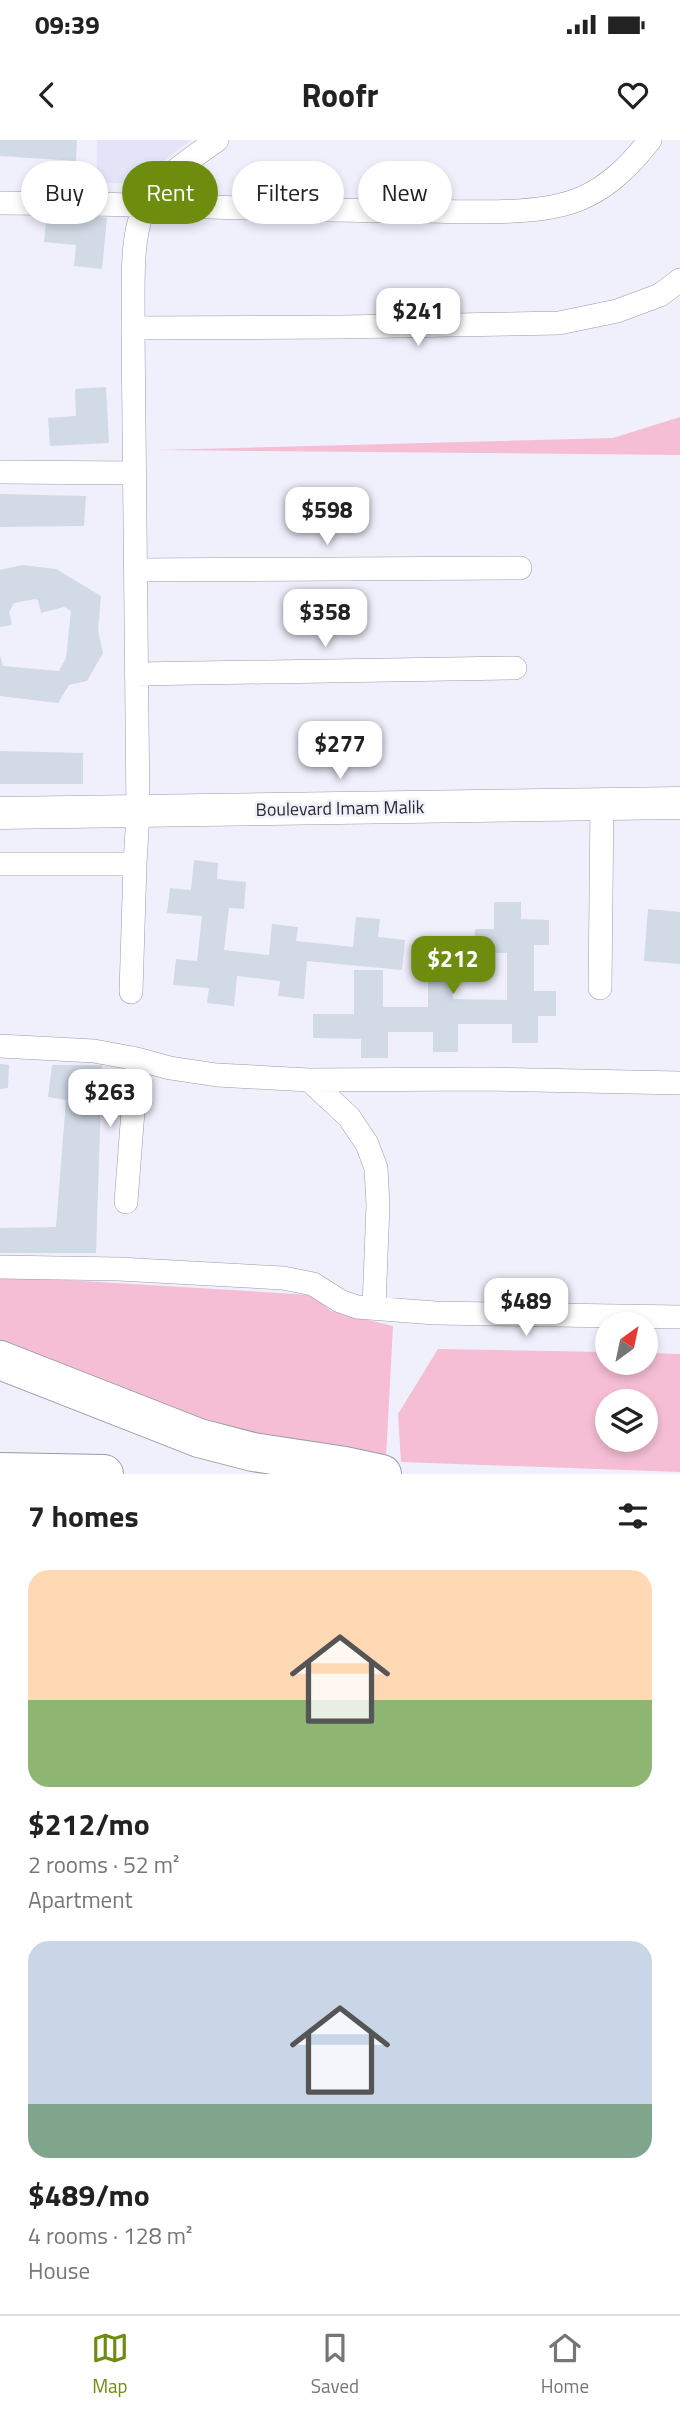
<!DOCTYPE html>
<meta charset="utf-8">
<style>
body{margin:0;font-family:"Titillium Web",sans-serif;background:#f6f6f6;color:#222;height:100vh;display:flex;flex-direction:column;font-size:26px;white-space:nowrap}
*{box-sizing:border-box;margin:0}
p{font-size:23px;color:#767676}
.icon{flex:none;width:38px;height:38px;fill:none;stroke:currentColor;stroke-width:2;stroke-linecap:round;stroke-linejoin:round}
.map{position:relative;height:1334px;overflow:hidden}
.side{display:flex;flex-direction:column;background:#fff;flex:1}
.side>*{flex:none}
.hud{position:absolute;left:21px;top:21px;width:639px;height:63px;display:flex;gap:14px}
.needle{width:46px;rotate:33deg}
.tools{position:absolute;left:595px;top:1172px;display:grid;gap:14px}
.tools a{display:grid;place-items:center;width:63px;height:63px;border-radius:50%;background:#fff;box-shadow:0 4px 10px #0003;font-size:35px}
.price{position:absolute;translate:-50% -60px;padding:0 16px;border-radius:14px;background:#fff;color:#222;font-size:23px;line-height:46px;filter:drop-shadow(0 2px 4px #0008)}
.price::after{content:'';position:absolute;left:50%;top:42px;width:21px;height:16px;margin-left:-10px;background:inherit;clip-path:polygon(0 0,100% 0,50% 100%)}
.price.selected{background:#6e8d0f;color:#fff}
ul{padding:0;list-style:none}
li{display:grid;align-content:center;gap:14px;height:371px;padding:0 28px}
li span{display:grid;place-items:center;height:217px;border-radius:21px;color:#555}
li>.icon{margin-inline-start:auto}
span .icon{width:126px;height:126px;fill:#fffc;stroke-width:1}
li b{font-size:30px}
h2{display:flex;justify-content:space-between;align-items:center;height:84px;padding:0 28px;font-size:30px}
.chip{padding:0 24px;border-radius:32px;background:#fff;box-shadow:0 4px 10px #0003;font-size:24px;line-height:63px}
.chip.selected{background:#6e8d0f;color:#fff}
.status{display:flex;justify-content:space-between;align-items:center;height:49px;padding:0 35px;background:#fff;direction:ltr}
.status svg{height:19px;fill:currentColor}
header{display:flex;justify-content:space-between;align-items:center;height:91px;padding:0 28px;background:#fff;font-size:32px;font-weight:700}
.tab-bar{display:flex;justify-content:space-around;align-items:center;height:98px;border-top:2px solid #e0e0e0;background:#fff;font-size:19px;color:#767676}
.tab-bar a{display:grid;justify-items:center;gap:4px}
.tab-bar .selected{color:#6e8d0f}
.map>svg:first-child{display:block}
.built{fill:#e4e4f8}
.green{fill:#f5bed4;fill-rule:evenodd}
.building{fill:#d1dae5}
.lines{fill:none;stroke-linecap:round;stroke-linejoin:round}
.street-casing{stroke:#9a9aa6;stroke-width:24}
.secondary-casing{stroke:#9a9aa6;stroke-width:33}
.highway-casing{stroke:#9a9aa6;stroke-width:40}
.street{stroke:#fff;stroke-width:23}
.secondary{stroke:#fff;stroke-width:32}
.highway{stroke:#fff;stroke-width:38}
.labels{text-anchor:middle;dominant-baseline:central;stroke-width:5;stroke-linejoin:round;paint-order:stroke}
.street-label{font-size:18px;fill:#2b2b30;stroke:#f0f0fd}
</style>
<div class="status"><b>09:39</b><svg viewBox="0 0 49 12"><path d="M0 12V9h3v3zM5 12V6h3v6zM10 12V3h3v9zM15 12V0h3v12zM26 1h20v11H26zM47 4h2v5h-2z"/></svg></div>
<header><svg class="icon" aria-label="back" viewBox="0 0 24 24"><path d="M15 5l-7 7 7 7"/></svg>Roofr<svg class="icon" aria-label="heart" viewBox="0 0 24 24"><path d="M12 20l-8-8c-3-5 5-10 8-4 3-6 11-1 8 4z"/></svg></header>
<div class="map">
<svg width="680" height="1334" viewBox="0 0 680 1334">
<rect width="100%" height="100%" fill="#f0f0fd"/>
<path class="built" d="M97,0H191L136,43H97Z"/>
<path class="green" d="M680,277V315L157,310L613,298Z
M0,1136L312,1155L331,1171L393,1186L386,1318L282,1308L0,1224Z
M438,1209L607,1212V1223H646V1213L680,1214V1332L401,1322L398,1274ZM607,1262H646V1300H607Z"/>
<path class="building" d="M0,0H77L76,21L0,16Z
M47,72L107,78L102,129L74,126L76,105L44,102Z
M106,247L109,303L50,306L48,278L76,276L75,249Z
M0,354L86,356L84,386L0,387Z
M22,425L56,429L101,456L98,490L103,513L87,541L69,545L58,563L0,556V516L3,526L59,531L66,518L71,471L64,467L41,473L38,460L35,459L14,463L9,472L12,485L0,487V430Z
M0,611L83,613V644H0Z
M194,720L218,723L217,739L246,742L244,769L229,768L224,810L269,815L272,784L298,787L296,801L353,807L356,777L380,779L378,797L405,800L402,830L307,821L304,859L278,856L280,841L237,836L234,866L207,863L209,848L173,845L176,819L197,821L202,776L167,773L170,748L191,750Z
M494,762H521V779L549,780V805H534V851H556V876H538V903H512V884H458V912H433V892H388V918H361V899L313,898V874H354V830H383V867H428V841L453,842V859L507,860V813H475V789H494Z
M648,769L680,772V824L644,821Z
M0,924L9,925L8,948L0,949Z
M52,925H102L96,1113H0V1088L56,1087L66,960L48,957Z"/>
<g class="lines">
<defs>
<path id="street" d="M0,63C140,63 279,71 419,71C466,71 540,77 582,58C610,46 631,24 650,0
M133,188L341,187L559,183L617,171L660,155L680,140
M0,332L135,333
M136,430L520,428
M136,534L515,528
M0,724H135L138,673L133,188C134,154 129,95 146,65C161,37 191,19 217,0
M600,848L602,664
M131,852L135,724
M0,906L94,911L137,919L170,928L217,935L309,940L487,939L680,943
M309,940L349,977L367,1004L376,1028L378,1065L374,1167
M126,1062L137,919
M0,1127L119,1129L283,1138L313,1144L340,1161L357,1167L435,1173L680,1177"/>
<path id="secondary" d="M0,673L680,663"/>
<path id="highway" d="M0,1220L199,1298L253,1312L345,1326L382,1334
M0,1332L104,1334"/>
</defs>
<use href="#street" class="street-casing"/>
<use href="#secondary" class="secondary-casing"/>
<use href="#highway" class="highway-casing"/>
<use href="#street" class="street"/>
<use href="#secondary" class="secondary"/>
<use href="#highway" class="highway"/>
</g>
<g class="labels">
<g class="street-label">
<text transform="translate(340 668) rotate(-1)">Boulevard Imam Malik</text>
</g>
</g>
</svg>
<div class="tools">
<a><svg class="needle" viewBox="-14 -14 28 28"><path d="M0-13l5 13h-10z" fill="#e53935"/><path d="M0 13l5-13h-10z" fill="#767676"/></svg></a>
<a><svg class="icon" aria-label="layers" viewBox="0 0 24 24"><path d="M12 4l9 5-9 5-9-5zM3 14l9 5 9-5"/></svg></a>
</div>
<b class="price" style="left:418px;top:208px">$241</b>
<b class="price" style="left:327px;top:407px">$598</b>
<b class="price" style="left:325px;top:509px">$358</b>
<b class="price" style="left:340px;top:641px">$277</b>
<b class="price selected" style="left:453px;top:856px">$212</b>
<b class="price" style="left:110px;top:989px">$263</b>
<b class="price" style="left:526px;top:1198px">$489</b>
<div class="hud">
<a class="chip">Buy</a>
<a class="chip selected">Rent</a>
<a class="chip">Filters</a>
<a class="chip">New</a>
</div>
</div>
<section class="side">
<h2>7 homes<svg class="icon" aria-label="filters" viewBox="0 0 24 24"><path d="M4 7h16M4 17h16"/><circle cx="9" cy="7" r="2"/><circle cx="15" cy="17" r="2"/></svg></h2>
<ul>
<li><span style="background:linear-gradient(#ffd9b3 60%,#8fb573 0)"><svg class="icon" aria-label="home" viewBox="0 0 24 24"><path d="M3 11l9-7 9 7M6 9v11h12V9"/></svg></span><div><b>$212/mo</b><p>2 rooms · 52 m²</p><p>Apartment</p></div></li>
<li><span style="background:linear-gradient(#c9d6e8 75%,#7fa58c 0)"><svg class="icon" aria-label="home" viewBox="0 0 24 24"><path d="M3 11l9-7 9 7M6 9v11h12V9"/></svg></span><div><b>$489/mo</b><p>4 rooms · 128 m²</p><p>House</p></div></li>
</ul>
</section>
<nav class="tab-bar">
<a class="selected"><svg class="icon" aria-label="map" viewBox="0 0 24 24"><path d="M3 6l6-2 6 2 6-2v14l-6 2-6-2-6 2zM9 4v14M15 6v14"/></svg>Map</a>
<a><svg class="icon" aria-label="saved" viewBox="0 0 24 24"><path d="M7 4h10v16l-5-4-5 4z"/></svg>Saved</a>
<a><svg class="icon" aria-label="home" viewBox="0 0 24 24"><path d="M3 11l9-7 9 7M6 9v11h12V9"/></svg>Home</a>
</nav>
